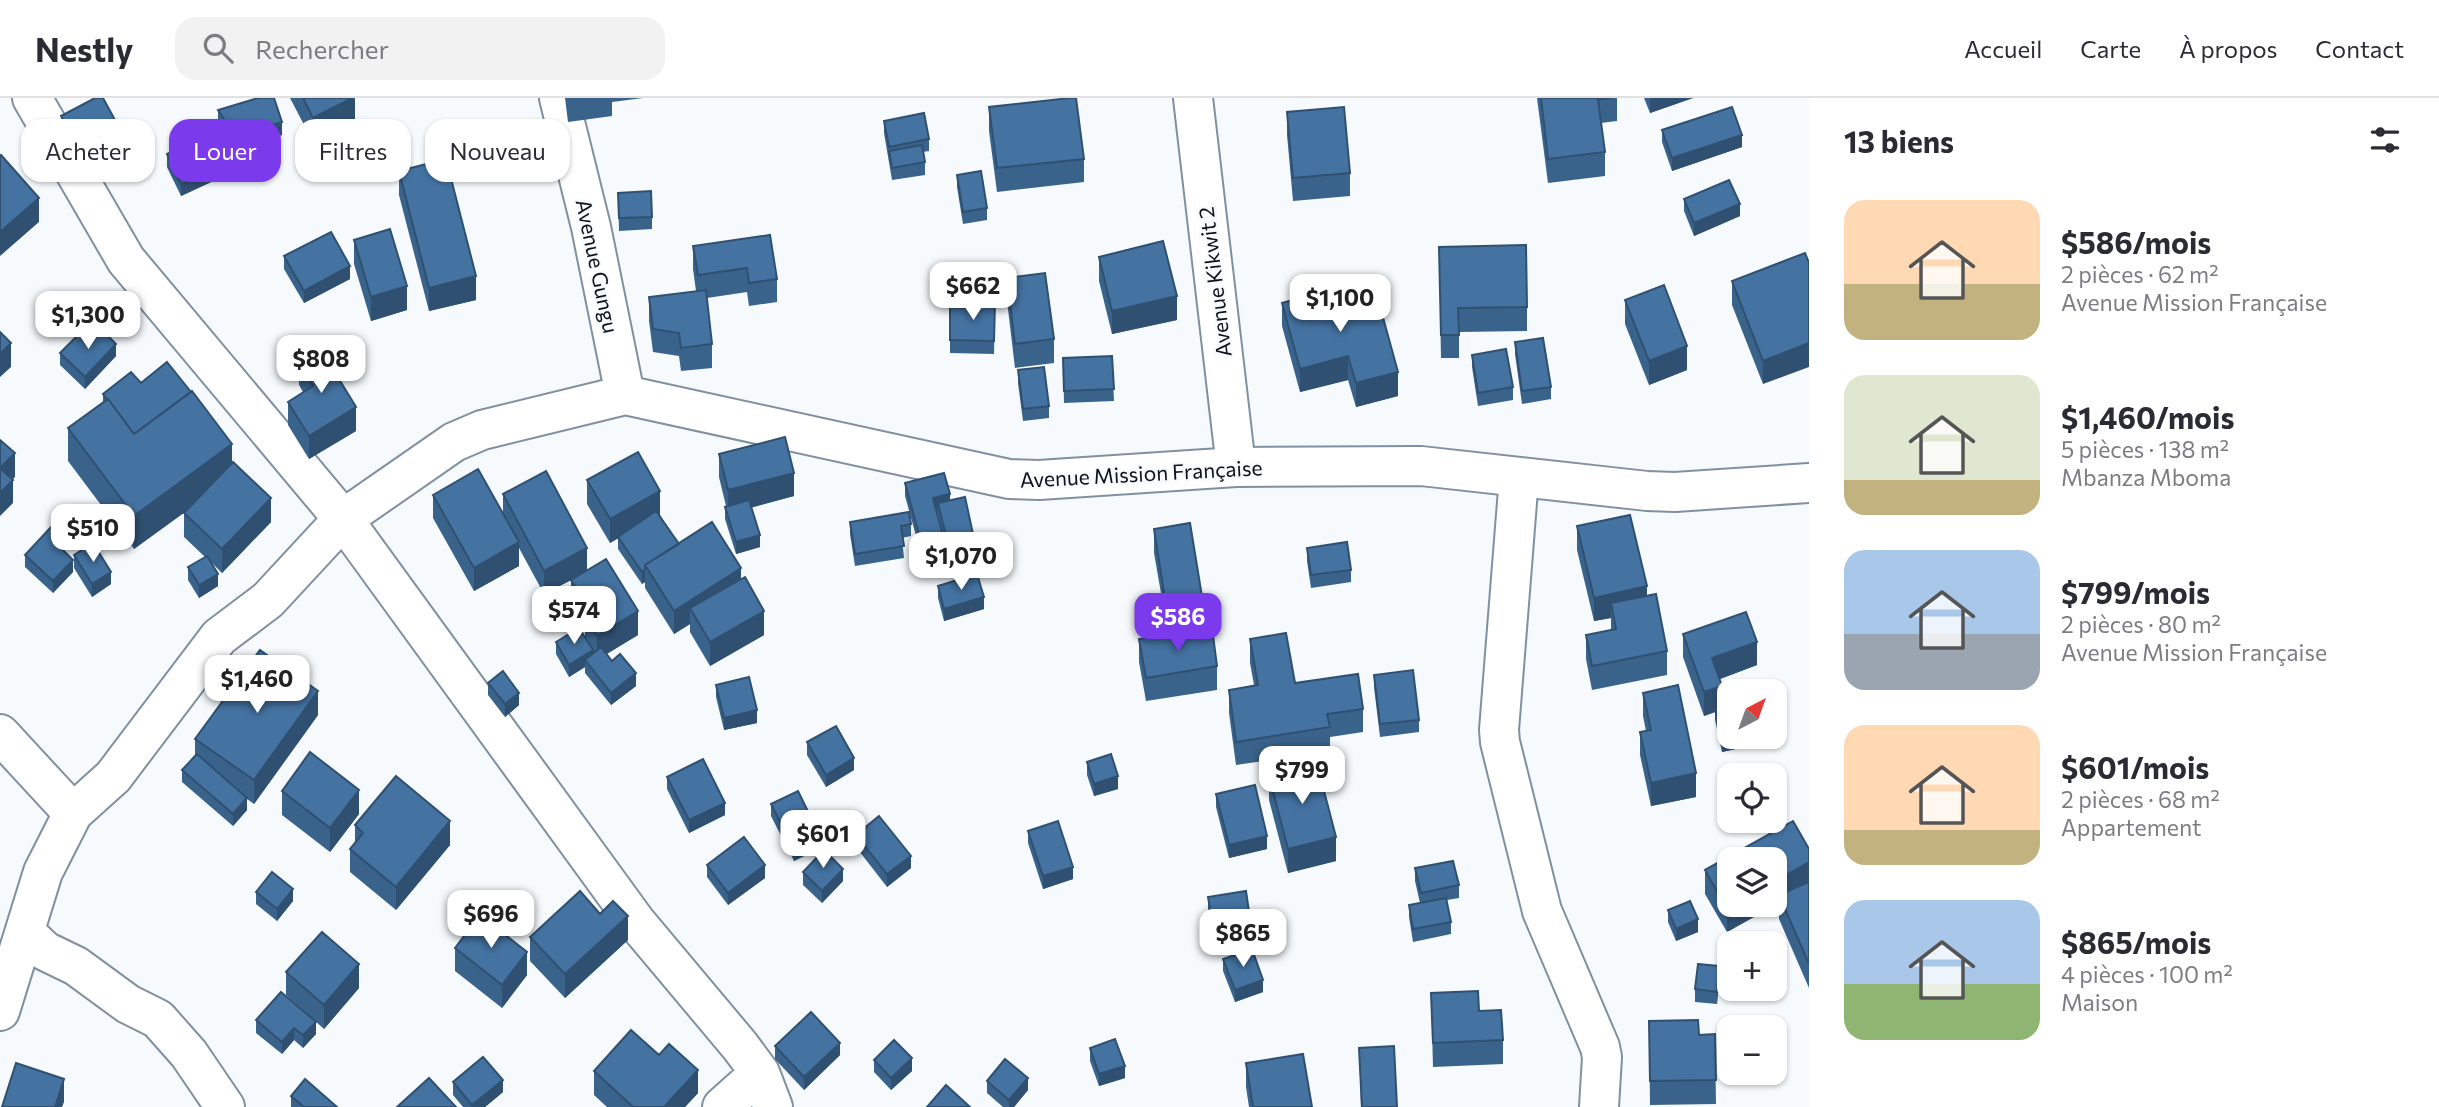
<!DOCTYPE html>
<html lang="fr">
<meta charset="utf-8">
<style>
body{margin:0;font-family:Commissioner,sans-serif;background:#f2f2f3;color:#2b2b33;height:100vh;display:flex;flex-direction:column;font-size:26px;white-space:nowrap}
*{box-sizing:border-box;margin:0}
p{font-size:23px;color:#7c7c81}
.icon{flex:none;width:38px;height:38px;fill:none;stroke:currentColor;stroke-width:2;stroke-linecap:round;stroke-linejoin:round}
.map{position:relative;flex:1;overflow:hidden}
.sheet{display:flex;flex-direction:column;background:#fff;width:630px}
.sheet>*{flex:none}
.guide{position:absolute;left:21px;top:21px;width:665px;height:63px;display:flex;gap:14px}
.needle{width:46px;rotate:41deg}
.buttons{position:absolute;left:1717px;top:581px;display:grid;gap:14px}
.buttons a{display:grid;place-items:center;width:70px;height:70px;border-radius:14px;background:#fff;box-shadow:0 2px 5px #0004;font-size:35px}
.price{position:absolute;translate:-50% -60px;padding:0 16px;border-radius:14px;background:#fff;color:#222;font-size:23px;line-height:46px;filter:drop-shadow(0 2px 4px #0008)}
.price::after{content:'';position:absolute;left:50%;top:42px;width:21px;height:16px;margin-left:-10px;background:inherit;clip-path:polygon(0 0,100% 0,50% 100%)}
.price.current{background:#7c3aed;color:#fff}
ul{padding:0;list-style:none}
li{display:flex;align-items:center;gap:21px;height:175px;padding:0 35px}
li span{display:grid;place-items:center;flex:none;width:196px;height:140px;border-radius:21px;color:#555}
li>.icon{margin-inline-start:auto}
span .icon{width:84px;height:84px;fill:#fffc;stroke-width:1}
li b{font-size:30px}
h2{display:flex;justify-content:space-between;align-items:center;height:84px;padding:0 35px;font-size:30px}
.tag{padding:0 24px;border-radius:21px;background:#fff;box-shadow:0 2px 5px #0004;font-size:24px;line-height:63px}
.tag.current{background:#7c3aed;color:#fff}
header{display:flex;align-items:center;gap:42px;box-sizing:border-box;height:98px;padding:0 35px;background:#fff;border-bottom:2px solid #e1e1e2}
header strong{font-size:33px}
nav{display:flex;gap:38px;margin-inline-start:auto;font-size:24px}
.search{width:490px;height:63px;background:#f2f2f3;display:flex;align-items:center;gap:18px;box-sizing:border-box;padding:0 24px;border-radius:21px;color:#7c7c81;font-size:26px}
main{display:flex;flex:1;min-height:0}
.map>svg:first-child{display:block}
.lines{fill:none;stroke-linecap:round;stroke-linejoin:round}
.minor-casing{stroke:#8190a0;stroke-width:42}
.minor{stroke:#fff;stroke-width:38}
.wall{fill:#3a638b}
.shaded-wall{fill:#305071}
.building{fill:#4473a2;stroke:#305071;stroke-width:2}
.labels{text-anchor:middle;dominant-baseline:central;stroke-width:5;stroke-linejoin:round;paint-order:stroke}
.street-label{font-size:21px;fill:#0b1117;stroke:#f6fafd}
</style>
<header>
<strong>Nestly</strong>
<div class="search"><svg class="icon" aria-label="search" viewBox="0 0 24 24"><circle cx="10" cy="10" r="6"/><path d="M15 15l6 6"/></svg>Rechercher</div>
<nav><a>Accueil</a><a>Carte</a><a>À propos</a><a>Contact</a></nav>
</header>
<main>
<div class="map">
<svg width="1809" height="1009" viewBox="0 0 1809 1009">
<rect width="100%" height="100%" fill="#f6fafd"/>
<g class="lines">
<defs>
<path id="minor" d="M32,0L126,162L343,421L636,824L740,948L760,975L773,1009
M559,0L591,129L625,297
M1193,0L1236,369
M1519,379L1499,632L1500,644L1542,813L1600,949L1602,959L1599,1009
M0,636L73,715
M26,835L45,853L76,868L128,906L158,921L189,956L225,1009
M0,913L43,774L73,715L113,679L219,539L268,502L343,421L454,344L482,332L625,297L1009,381L1039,382L1236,369L1421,368L1647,393L1675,394L1809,385
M722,1009L760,975"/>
</defs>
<use href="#minor" class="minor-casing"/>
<use href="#minor" class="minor"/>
</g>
<path class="wall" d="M290,0H355V22L313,44Z
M565,0H643L612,4V18L568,24Z
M1537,0H1617V23L1601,25L1605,54V78L1548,85Z
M1644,0H1693L1650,15Z
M989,9L1084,61V84L997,94L989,33Z
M218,12L282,37L235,51L218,25Z
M1287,14L1350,75V98L1293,103L1287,37Z
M61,18L115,34L74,55L61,30Z
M884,23L929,41V53L923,54L925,64V77L892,82L884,35Z
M1662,32L1742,49L1672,73L1662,44Z
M167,56L222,79L181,98L167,69Z
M399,73L476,202L429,213L399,97Z
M957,77L987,110V122L963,126L957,89Z
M618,95L652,119V131L619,133Z
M1684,101L1740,118L1694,138L1684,113Z
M354,142L407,212L371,223L354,166Z
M693,148L777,181V204L749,208L747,194L707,200L712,246V270L681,273L679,258L653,254L649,223V199L696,193L693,171Z
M1439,149L1527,209V233L1459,234V260H1441Z
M284,158L350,181L304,205L284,171Z
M1099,159L1177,222L1112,236L1099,183Z
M1809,165L1763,286L1732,207V183Z
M1007,180L1054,241V265L1015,270L1007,203Z
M1625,202L1687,272L1649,287L1625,226Z
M995,204L994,256L950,255V209L967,210Z
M1282,205L1349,213L1398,298L1356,309L1348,282L1300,294L1282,228Z
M93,241L116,258L85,291L60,267V255Z
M1515,244L1551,289V301L1522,306L1515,256Z
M1472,257L1513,289V302L1478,308L1472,269Z
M1112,258L1114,303L1064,305L1063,260Z
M299,263L356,333L309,361L288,327V304L303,294L299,287Z
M1018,272L1049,308V320L1023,323L1018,285Z
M141,285L232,365L271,424L222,475L212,465L218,488L199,500L188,482V469L205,459L184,439V415L186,413L134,451L68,363V330L103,305V296Z
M719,356L794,398L751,409L760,449L736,456L725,421V409L726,408L719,379Z
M587,382L660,417L679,446L741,482L764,537L710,568L690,534V526L674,536L645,490V484L642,486L618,451V440L610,445L587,406Z
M905,385L950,402L973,448L947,455L946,452V461L924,467L905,398Z
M503,396L587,472L638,537L606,556L612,563L636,588L611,607L585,575V569L569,579L556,556V544L585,540V528L571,505V482L544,496L519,450V468L474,493L433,420V397L503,415Z
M850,424L911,426V438L902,440L904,460L855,468L850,436Z
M1577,428L1647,498L1667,553V577L1592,592L1586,561V537L1611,532V520L1594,523L1577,452Z
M1154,431L1206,523V531L1217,568V592L1146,603L1139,564V541L1145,540L1142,527V503L1162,501L1154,455Z
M64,449L62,451L73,474L53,495L25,469V457Z
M1307,450L1351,472V484L1311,490L1307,463Z
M74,457L111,486L92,499L74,470Z
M938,488L984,511L944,523L938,500Z
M1683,536L1757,567L1720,581L1722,608L1771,639V643L1722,654L1715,622V614L1704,618L1683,559Z
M1250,541L1295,585L1363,611V634L1330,639V653L1236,667L1229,615V592L1254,587L1250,565Z
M1374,577L1419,622V634L1380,639L1374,589Z
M488,585L519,607L505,619L488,597Z
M716,587L757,625L724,632L716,599Z
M1643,595L1696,699L1651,708L1640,657V634L1646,633L1643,618Z
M318,617L254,706L247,701V712L233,728L182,684V672L195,657V641Z
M807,644L854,672L826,689L807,657Z
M1087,664L1118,691L1094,698L1087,677Z
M1269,678L1336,763L1288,775L1269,702Z
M667,679L725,717L689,735L667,691Z
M282,693L359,716L330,754L282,717Z
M1216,696L1267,751L1229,760L1216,709Z
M771,706L820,750L794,763L771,718Z
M355,727L450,747L396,812L350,774V751L355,745Z
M1028,733L1073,781L1043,791L1028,745Z
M856,737L911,770L887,789L856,749Z
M1809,751V890L1779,821V805L1727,834L1705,796V772Z
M707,767L765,780L728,807L707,779Z
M1415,770L1459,787V800L1447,802L1451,824V836L1413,844L1409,819V807L1420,805L1415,783Z
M803,774L843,783L822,805L803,787Z
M256,794L293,803L277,823L256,806Z
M1208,799L1251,828V840L1214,846L1208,811Z
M1668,812L1698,834L1676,843L1668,824Z
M600,816L628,842L565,900L530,863V839Z
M455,850L527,877L502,910L455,873Z
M1223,861L1263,894L1235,904L1223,873Z
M286,874L359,890L324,931L286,897Z
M1719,881L1717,906L1695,904V891Z
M1431,895L1479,913L1503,942V966L1433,969Z
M256,922L316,924V936L303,950L294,942L282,956L256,935Z
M1649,923L1699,937L1715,936L1716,1006L1650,1007Z
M775,948L840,957L804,992L775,961Z
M1090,950L1125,980L1099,988L1090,963Z
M1359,950L1397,1009H1361Z
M874,962L912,973L891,992L874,974Z
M1246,965L1312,1009H1249L1246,989Z
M594,973L698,995L685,1009H607L594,997Z
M987,983L1028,992L1014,1009H1003L987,995Z
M453,984L503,994L485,1009H463L453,997Z
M291,998L337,1009H291Z"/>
<path class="shaded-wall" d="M352,0H355V22L313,44V20Z
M1650,0H1693L1650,15Z
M115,22V34L74,55V43Z
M282,24V37L235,51V38Z
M1742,37V49L1672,73V60Z
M222,67V79L181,98V86Z
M39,100V124L0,158V134Z
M1740,106V118L1694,138V125Z
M350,168V181L304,205V193Z
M476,178V202L429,213V190Z
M407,188V212L371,223V199Z
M1177,198V222L1112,236V213Z
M11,245V269L0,279V256Z
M1809,245V269L1763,286V263Z
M116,246V258L85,291V279Z
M1687,248V272L1649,287V263Z
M1348,258V282L1300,294V271Z
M1398,274V298L1356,309V285Z
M356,309V333L309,361V338Z
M232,346V380L134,451V418Z
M15,355V379L0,394V370Z
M794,375V398L728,416V392Z
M13,382V405L0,418V395Z
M660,393V417L610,445V421Z
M950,396V409L938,405V412L933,413V400Z
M271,400V424L222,475V451Z
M973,436V448L947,455V442Z
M64,437V449L56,458V445Z
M760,437V449L736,456V444Z
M519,444V468L474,493V470Z
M946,449V461L924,467V455Z
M587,450V474L544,496V473Z
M73,462V474L53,495V483Z
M741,470V494L690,510V526L674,536V513Z
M645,471V484L642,486V474Z
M111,474V486L92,499V486Z
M218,476V488L199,500V487Z
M1647,488V512L1611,505V520L1594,523V500Z
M984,499V511L944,523V511Z
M638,513V537L597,562V538Z
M764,513V537L710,568V544Z
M1757,544V567L1712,584V560Z
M593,552V564L585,562V569L569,579V567Z
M636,575V588L611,607V595Z
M1722,588V612L1715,610V614L1704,618V594Z
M318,593V617L254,706V682Z
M519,595V607L505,619V606Z
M757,612V625L724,632V620Z
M1734,639H1771V643L1722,654V641Z
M854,660V672L826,689V677Z
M1696,675V699L1651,708V685Z
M1118,678V691L1094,698V686Z
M359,692V716L330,754V730Z
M247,700V712L233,728V716Z
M725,705V717L689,735V722Z
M450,723V747L396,812V789Z
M820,738V750L794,763V751Z
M1267,738V751L1229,760V747Z
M1336,739V763L1288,775V751Z
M911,758V770L887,789V776Z
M1809,764V788L1779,797V805L1727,834V811L1734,807H1774V784Z
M765,767V780L728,807V795Z
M1073,769V781L1043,791V778Z
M843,771V783L822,805V793Z
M293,791V803L277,823V811Z
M628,818V842L565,900V876Z
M1698,821V834L1676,843V831Z
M527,854V877L502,910V887Z
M359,866V890L324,931V907Z
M1719,868V881L1717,906V894Z
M1263,882V894L1235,904V892Z
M316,924V936L303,950V937Z
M294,930V942L282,956V944Z
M840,945V957L804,992V979Z
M912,960V973L891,992V980Z
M1125,968V980L1099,988V976Z
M698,972V995L685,1009H664Z
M1028,980V992L1014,1009H1009V1002Z
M64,981V1004L62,1009H55Z
M503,982V994L485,1009H472V1007Z"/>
<path class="building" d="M95,0H103L115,22L74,43L61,18Z
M258,0H274L282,24L235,38L218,12Z
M303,0H352L313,20Z
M1070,0H1076L1084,61L997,70L989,9Z
M1541,0H1611L1598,2L1605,54L1548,61Z
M1344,9L1350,75L1293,80L1287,14Z
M1732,9L1742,37L1672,60L1662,32Z
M924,15L929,41L889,49L884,23Z
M207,37L222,67L181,86L167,56Z
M922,47L925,64L892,70L889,53Z
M1,57L39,100L0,134V58Z
M446,61L476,178L429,190L399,73Z
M981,73L987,110L963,114L957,77Z
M1729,82L1740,106L1694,125L1684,101Z
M651,93L652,119L619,120L618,95Z
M390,131L407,188L371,199L354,142Z
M331,134L350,168L304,193L284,158Z
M770,137L777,181L749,185L747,170L698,177L693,148Z
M1163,143L1177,198L1112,213L1099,159Z
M1526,147L1527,209L1458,210L1459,237H1441L1439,149Z
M1805,155L1809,165V245L1763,263L1732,183Z
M1045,175L1054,241L1015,246L1007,180Z
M1664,187L1687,248L1649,263L1625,202Z
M1342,188L1349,213L1379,205L1398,274L1356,285L1348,258L1300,271L1282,205Z
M706,192L712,246L681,250L679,235L653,231L649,199Z
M967,204H995L994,243L950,242V209L967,210Z
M83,232L93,241L102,232L116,246L85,279L60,255Z
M0,234L11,245L0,256Z
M1543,240L1551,289L1522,293L1515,244Z
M320,250L356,309L309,338L288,304L313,288L299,263Z
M1506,251L1513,289L1478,295L1472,257Z
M1112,258L1114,291L1064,293L1063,260Z
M167,264L191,294L134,336L108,301L107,302L103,296L131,274L141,285Z
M1044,269L1049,308L1023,311L1018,272Z
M192,293L232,346L134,418L68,330L108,301L134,336Z
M785,339L794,375L728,392L719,356Z
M0,342L15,355L0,370L13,382L0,395Z
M638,354L660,393L610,421L587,382Z
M233,364L271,400L222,451L184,415Z
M478,371L519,444L474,470L433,397Z
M546,373L587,450L544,473L503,396Z
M944,375L950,396L933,400L946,449L924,455L905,385Z
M965,399L973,436L947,442L938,405Z
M749,402L760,437L736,444L725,409Z
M656,413L679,446L645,467V471L642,474L618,439Z
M909,414L911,426L901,428L904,448L855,456L850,424Z
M1630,417L1647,488L1594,500L1577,428Z
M712,424L741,470L674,513L645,467Z
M1190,425L1206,523L1147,532L1142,503L1165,501L1154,431Z
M53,427L64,437L56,445L73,462L53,483L25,457Z
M1347,444L1351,472L1311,477L1307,450Z
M93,445L111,474L92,486L74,457Z
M207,458L218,476L199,487L188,469Z
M606,461L638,513L597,538L585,518L591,515L571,482Z
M977,476L984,499L944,511L938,488Z
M745,479L764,513L710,544L690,510Z
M1656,496L1667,553L1592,568L1586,537L1616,531L1611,505Z
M1746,514L1757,544L1712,560L1722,588L1704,594L1683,536Z
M579,530L593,552L569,567L556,544Z
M1212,530L1217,568L1146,580L1139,541Z
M1286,535L1295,585L1358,576L1363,611L1327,616L1330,629L1236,644L1229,592L1258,587L1250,541Z
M601,549L612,563L620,556L636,575L611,595L585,562Z
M260,552L318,593L254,682L195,641Z
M1413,572L1419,622L1380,626L1374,577Z
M503,573L519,595L505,606L488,585Z
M749,579L757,612L724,620L716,587Z
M1678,587L1696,675L1651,685L1640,634L1651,632L1643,595Z
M1729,607V639H1734L1722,641L1715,610Z
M836,628L854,660L826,677L807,644Z
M310,654L359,692L330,730L282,693Z
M197,656L247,700L233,716L182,672Z
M1111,656L1118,678L1094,686L1087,664Z
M703,661L725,705L689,722L667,679Z
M1317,666L1336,739L1288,751L1269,678Z
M396,678L450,723L396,789L350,751L363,735L355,727Z
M1255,687L1267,738L1229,747L1216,696Z
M798,693L820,738L794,751L771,706Z
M879,718L911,758L887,776L856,737Z
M1058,723L1073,769L1043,778L1028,733Z
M1793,723L1809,751V764L1774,784V761H1729V807H1734L1727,811L1705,772Z
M744,739L765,767L728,795L707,767Z
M824,752L843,771L822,793L803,774Z
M1453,763L1459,787L1421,795L1415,770Z
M272,774L293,791L277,811L256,794Z
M1809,784V866L1779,797Z
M580,793L600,816L613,803L628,818L565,876L530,839Z
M1246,793L1251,828L1214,833L1208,799Z
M1446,800L1451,824L1413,831L1409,807Z
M1690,803L1698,821L1676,831L1668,812Z
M480,817L527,854L502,887L455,850Z
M322,834L359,866L324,907L286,874Z
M1252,851L1263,882L1235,892L1223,861Z
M1698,866L1719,868L1717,894L1695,891Z
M1478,893L1479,913L1501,912L1503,942L1433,945L1431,895Z
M281,894L316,924L303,937L294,930L282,944L256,922Z
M811,914L840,945L804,979L775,948Z
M1698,922L1699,937L1715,936L1716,982L1650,983L1649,923Z
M631,932L659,957L669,946L698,972L664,1009H633L594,973Z
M1115,941L1125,968L1099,976L1090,950Z
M894,942L912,960L891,980L874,962Z
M1394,948L1397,1009H1362L1359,950Z
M1303,956L1312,1009H1253L1246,965Z
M483,959L503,982L472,1007L453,984Z
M1005,961L1028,980L1009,1002L987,983Z
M16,965L64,981L55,1009H2Z
M429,980L456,1009H397Z
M305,981L337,1009H304L291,998Z
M946,987L970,1009H927Z"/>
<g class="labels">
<g class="street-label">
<text transform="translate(598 168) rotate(78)">Avenue Gungu</text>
<text transform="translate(1214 184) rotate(-97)">Avenue Kikwit 2</text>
<text transform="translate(1141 375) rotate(-3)">Avenue Mission Française</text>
</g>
</g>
</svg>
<div class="buttons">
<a><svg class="needle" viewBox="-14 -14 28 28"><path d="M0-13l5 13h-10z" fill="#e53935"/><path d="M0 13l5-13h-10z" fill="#7c7c81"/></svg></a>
<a><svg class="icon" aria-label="locate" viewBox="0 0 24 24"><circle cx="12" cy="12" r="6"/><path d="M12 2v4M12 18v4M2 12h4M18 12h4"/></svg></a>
<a><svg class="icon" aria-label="layers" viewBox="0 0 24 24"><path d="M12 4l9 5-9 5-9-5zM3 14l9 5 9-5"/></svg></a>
<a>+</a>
<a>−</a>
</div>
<b class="price" style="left:973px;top:224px">$662</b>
<b class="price" style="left:1340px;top:236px">$1,100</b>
<b class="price" style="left:88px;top:253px">$1,300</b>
<b class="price" style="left:321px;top:297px">$808</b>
<b class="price" style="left:93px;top:466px">$510</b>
<b class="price" style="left:961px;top:494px">$1,070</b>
<b class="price" style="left:574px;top:548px">$574</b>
<b class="price current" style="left:1178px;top:555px">$586</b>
<b class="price" style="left:257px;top:617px">$1,460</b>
<b class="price" style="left:1302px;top:708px">$799</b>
<b class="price" style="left:823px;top:772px">$601</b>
<b class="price" style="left:491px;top:852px">$696</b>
<b class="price" style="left:1243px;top:871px">$865</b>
<div class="guide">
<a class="tag">Acheter</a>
<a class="tag current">Louer</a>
<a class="tag">Filtres</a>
<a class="tag">Nouveau</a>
</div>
</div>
<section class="sheet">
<h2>13 biens<svg class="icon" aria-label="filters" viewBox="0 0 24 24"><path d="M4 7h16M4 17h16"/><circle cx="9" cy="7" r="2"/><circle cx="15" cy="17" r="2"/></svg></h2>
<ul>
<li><span style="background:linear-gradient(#ffd9b3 60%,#c2b280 0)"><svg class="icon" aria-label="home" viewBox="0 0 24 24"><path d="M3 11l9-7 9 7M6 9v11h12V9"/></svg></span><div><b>$586/mois</b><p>2 pièces · 62 m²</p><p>Avenue Mission Française</p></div></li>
<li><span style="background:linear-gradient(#dfe7d0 75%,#c2b280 0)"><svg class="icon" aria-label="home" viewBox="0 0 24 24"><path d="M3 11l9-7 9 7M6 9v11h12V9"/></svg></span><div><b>$1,460/mois</b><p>5 pièces · 138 m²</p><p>Mbanza Mboma</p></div></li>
<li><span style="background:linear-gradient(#a9c7e8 60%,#9aa5b1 0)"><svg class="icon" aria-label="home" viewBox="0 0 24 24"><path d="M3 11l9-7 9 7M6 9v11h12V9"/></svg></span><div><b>$799/mois</b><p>2 pièces · 80 m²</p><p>Avenue Mission Française</p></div></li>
<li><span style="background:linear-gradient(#ffd9b3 75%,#c2b280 0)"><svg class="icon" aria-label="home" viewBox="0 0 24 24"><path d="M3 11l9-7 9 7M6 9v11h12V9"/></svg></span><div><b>$601/mois</b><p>2 pièces · 68 m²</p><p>Appartement</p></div></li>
<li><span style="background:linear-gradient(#a9c7e8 60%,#8fb573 0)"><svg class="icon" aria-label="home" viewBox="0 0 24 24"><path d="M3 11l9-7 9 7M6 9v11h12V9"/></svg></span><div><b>$865/mois</b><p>4 pièces · 100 m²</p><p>Maison</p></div></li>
</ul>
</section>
</main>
